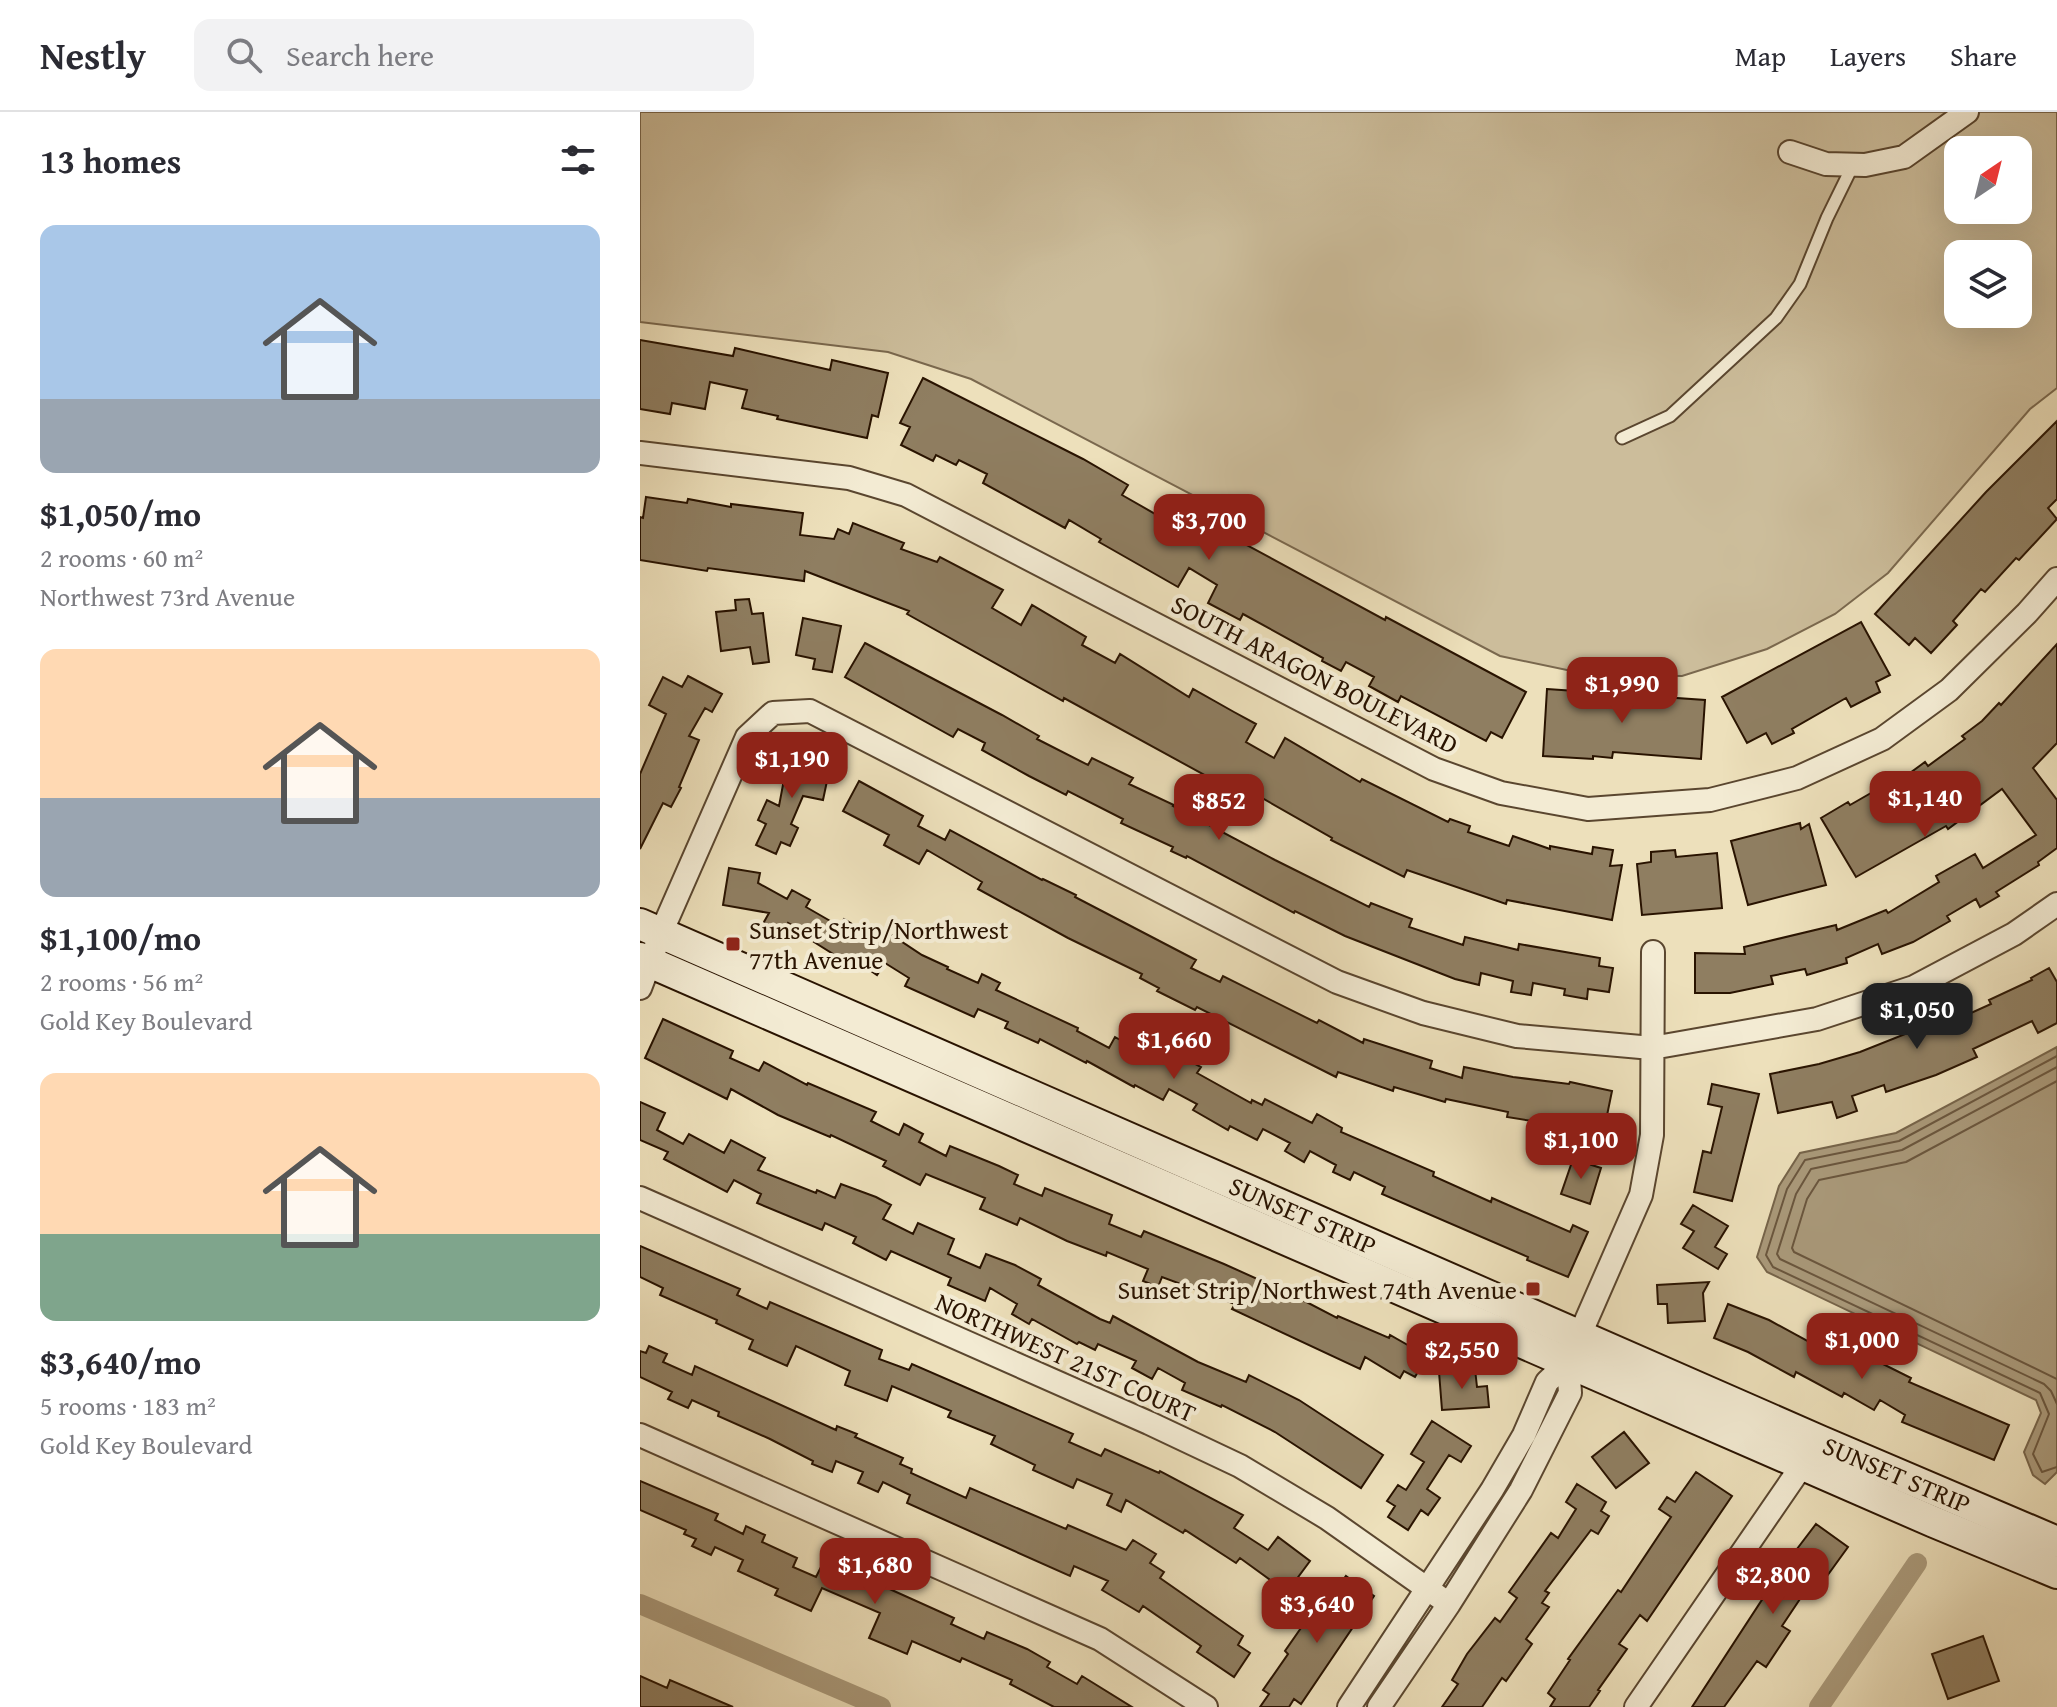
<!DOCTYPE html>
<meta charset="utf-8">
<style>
body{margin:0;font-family:"Gentium Book Plus",serif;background:#f2f2f3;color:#2b2b33;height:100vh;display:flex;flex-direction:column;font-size:30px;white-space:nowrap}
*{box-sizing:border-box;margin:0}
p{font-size:26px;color:#7c7c81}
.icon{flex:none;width:44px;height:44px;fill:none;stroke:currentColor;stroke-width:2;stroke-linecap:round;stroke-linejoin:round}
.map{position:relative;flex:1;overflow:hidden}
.details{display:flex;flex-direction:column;background:#fff;width:640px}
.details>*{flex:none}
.needle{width:52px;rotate:35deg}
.buttons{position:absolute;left:1304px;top:24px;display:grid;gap:16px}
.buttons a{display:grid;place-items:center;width:88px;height:88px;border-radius:16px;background:#fff;box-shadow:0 8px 32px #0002;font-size:40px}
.price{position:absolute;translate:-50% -68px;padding:0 18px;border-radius:16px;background:#8f2418;color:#fff;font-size:26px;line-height:52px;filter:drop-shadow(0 2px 4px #0008)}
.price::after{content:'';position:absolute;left:50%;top:48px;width:24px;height:18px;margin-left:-12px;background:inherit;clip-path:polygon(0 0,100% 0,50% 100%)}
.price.active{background:#222;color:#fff}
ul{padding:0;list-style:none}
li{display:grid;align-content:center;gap:16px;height:424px;padding:0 40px}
li span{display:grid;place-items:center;height:248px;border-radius:16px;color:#555}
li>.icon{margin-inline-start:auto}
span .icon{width:144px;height:144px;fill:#fffc;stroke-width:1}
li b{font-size:34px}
h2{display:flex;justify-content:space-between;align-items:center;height:96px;padding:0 40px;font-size:34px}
header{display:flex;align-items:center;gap:48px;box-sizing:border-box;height:112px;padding:0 40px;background:#fff;border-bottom:2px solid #e1e1e2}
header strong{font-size:38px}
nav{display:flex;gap:44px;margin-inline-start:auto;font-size:28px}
.search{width:560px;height:72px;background:#f2f2f3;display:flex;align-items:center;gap:20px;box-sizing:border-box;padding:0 28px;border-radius:16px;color:#7c7c81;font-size:30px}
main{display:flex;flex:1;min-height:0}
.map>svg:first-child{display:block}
.green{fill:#ccbd9b;stroke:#7a684e;stroke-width:2;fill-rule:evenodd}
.water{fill:#aa9a7b;stroke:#76644a;stroke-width:2}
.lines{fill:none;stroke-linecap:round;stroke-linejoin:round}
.shore{stroke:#6a563e;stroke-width:2}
.canal{stroke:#aa9a7b;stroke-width:20}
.building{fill:#8f7e61;stroke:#291300;stroke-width:2}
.lane-casing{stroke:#5a462f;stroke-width:15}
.street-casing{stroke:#5a462f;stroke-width:26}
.secondary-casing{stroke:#291300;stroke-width:34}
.lane{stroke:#f3ebd3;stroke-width:11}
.street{stroke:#f3ebd3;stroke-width:22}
.secondary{stroke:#f3ebd3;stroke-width:30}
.poi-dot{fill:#8f2418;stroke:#f3ebd3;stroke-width:3}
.labels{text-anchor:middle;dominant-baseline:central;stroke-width:8;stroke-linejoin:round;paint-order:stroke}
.street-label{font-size:26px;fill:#291300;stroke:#f3ebd3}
.poi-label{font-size:26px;fill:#291300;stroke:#f3ebd3;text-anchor:start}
</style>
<header>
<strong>Nestly</strong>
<div class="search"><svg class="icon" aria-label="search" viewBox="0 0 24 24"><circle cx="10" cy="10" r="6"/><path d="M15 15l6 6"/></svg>Search here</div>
<nav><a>Map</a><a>Layers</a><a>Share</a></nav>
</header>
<main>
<section class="details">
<h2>13 homes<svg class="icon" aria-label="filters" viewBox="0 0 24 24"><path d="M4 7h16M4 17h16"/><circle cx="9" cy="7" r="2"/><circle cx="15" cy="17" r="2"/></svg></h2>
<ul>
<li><span style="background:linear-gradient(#a9c7e8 70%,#9aa5b1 0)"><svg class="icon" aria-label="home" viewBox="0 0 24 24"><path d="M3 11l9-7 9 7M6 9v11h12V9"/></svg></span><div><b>$1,050/mo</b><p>2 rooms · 60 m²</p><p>Northwest 73rd Avenue</p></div></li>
<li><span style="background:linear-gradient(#ffd9b3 60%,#9aa5b1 0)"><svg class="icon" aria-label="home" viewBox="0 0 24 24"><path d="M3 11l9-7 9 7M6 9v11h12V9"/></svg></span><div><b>$1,100/mo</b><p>2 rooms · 56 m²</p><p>Gold Key Boulevard</p></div></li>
<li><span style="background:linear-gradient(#ffd9b3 65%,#7fa58c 0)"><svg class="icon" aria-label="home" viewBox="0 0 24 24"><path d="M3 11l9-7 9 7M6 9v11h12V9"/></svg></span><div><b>$3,640/mo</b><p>5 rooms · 183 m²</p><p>Gold Key Boulevard</p></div></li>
</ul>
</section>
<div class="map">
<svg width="1417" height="1595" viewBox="0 0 1417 1595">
<rect width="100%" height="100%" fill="#ede0bb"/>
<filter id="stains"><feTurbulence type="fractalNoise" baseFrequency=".0025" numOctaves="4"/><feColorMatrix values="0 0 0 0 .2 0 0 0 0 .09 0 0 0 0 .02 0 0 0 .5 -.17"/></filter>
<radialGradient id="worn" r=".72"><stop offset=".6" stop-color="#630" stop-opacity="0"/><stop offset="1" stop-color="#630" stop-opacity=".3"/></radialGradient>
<path class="green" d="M0,0H1417V276L1390,297L1248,461L1195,502L1127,537L1042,564L946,562L860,544L331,267L248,240L0,210ZM1318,38H1378V98H1318ZM1318,142H1378V202H1318Z"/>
<path class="water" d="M1417,935V1360L1405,1372L1393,1363L1384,1340L1401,1301L1396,1288L1127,1160L1117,1145L1139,1074L1160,1041L1256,1021Z"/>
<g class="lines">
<path class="shore" d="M1417,944L1259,1029L1165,1048L1147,1077L1126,1143L1133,1155L1400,1281L1409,1302L1393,1342L1402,1360L1417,1355
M1417,955L1262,1038L1171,1057L1156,1082L1137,1142L1140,1147L1404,1272L1411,1279L1417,1292
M1417,969L1266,1050L1179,1068L1167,1087L1152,1136L1154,1140L1417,1267"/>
<path class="canal" d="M0,1492L241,1595
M1179,1595L1277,1451"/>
</g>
<path class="building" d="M0,228L93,244L95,236L190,258L192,248L248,261L238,305L232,303L227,326L137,307L138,304L102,296L107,278L70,270L65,297L32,291L30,302L0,297Z
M283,266L443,347L488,373L482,383L524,407L531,393L591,427L592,425L745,508L746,505L886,580L862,626L851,620L846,629L761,584L758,590L729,574L734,565L706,550L701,559L682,549L683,546L603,502L600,508L568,491L577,473L549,456L538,475L459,430L461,427L429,408L425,416L343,371L347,362L319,348L316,353L296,343L293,349L261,333L270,315L260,311Z
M1417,309V387L1408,396L1417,407L1379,448L1376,446L1345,480L1341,477L1313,509L1317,513L1291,541L1275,526L1269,533L1235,502L1346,380Z
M6,385L47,391L48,387L91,395V392L163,401L160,423L194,427L198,417L209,422L213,411L264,431L261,437L297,450L300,445L363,478L352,496L381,513L392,493L446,525L442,533L475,551L480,542L549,585L553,577L594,600L616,612L606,630L634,646L645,626L720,670L722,667L808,710L810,707L830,714L828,720L869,734L873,724L910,737V734L952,742L953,735L973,738L970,754L982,753L972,808L867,788L866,792L767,758L764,765L691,728L692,726L594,670L590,677L424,586L423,589L267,502L269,499L165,459L164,469L68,456L67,459L0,448V405L3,406Z
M109,487L112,502L123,501L129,550L113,552L110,535L81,539L76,500L96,498L95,488Z
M163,506L201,514L192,560L173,557L175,547L156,543Z
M1221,510L1250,563L1236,570L1240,580L1211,595L1206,586L1152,617L1154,621L1132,632L1126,621L1107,631L1082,585Z
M225,531L362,603L399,624L397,627L448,653L452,646L493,666L489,672L534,693L533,694L635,748L729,795L731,791L772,807L769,815L823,833L825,825L878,838L879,832L960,846L959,854L973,856L969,880L948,877L947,887L924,883L925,877L893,871L891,883L871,880L873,869L841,861L839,873L815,867L705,824L655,799L654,801L547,744L546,746L531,739L533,735L481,711L483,707L428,679L426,683L389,664L342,638L345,631L318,617L313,625L205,565Z
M1417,532V631L1393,656L1417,688V736L1398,750L1399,753L1356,780L1359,784L1340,795L1336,787L1307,804L1310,809L1273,830L1242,842L1238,832L1206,846L1207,851L1167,863L1165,857L1131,864L1133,872L1090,881H1055V841L1105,842L1104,835L1196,813L1197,818L1246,798L1248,801L1299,770L1296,764L1335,742L1343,756L1396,723L1362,677L1308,717L1306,714L1216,765L1181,706L1208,690L1210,693L1245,673L1248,677L1285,650L1288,654L1325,627L1322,624L1342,609L1359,591L1361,593Z
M48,564L82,582L72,600L65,596L49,624L59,628L39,675L41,676L31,695L23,691L0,737V662L26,602L9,593L23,565L42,575Z
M907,577L1065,588L1061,647L973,640L972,646L953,644V647L903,644Z
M149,641L191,650L183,688L163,684L151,712L158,716L150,734L141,730L136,742L116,733L126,712L118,708L127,688L139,694Z
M219,669L283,704L278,714L305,728L310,718L402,768L403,767L436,783L435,785L556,848L551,856L580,870L583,864L677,911L679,908L723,931L724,927L792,949L790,956L822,966L824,955L873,965L929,972L930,970L972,979L964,1018L912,1006L911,1012L867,1005L868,1000L806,987L805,990L754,975L753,979L698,960L696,965L557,895L555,898L517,879L519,876L500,866L502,862L428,826L338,777L342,770L287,738L279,752L244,733L249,723L203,699Z
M1160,711L1161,717L1169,712L1186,773L1108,793L1091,729Z
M1035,738L1036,745L1077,741L1082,796L1002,803L997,752L1011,750V740Z
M89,756L120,761L118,771L147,787L152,778L170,788L166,795L199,814L204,807L235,826L241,816L282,843L308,855L307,857L338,871L342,862L360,871L356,878L438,916L437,919L469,936L475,925L521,951L528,937L561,955L557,961L611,991L612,988L622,993L625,987L672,1011L677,1002L702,1016L701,1020L794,1060L793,1064L851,1090L852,1086L930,1120L933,1113L948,1120L928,1165L887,1148L888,1145L742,1082L745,1075L714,1060L710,1068L693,1060L696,1053L670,1039L664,1050L645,1039L650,1031L623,1017L617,1028L590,1014L588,1018L553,998L557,992L529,977L523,988L495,973L494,975L447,949L446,951L400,927L398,931L365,916L368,910L338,897L334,905L265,874L269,866L245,851L237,863L209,844L206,850L174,830L176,827L148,811L143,821L124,810L129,801L83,793Z
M1409,856L1417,870V911L1398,921L1392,909L1333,937L1337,945L1296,963L1246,980L1244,973L1212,984L1217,999L1197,1006L1192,990L1138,1001L1130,962L1179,952L1220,940L1318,901L1320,906L1351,892L1349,888L1392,868L1391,866Z
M23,907L93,939L90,946L119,959L124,950L167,973L168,971L236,1000L231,1009L259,1023L264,1012L283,1022L279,1030L306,1044L310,1034L359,1054L378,1063L374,1072L402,1084L405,1076L472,1103L469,1112L501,1125L504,1119L584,1152L653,1183L697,1206L698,1204L749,1226L750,1223L787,1244L775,1265L764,1259L760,1266L725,1245L720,1257L592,1197L595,1192L522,1165L518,1175L503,1169L508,1157L467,1140L466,1144L427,1129L380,1106L377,1113L340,1097L345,1086L286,1062L280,1073L243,1054L246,1049L191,1023L190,1025L138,1003L91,977L87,987L5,946Z
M1072,972L1119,982L1092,1089L1054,1080L1063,1039L1071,1041L1082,995L1068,992Z
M0,990L25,1001L17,1018L43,1032L49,1022L84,1041L91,1028L125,1046L118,1058L176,1081L177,1078L195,1086L201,1072L236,1085L251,1093L243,1107L273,1122L278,1111L314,1127L308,1142L340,1156L346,1142L375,1153L401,1167L398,1173L460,1207L470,1211L473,1204L558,1250L606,1270L609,1263L659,1288L743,1343L721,1376L635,1320L582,1293L581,1295L542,1278L545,1271L518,1256L512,1267L492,1256L496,1249L458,1232L455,1238L439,1230L437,1232L392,1207L389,1212L372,1202L377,1192L350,1176L345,1189L308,1173L311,1166L251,1139L246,1148L213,1131L216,1125L185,1111L182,1118L117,1091L121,1082L94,1068L87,1080L24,1047L28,1040L0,1028Z
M933,1047L961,1056L950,1092L921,1082Z
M1053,1093L1088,1114L1075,1135L1087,1142L1078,1157L1043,1136L1054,1119L1041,1112Z
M0,1134L100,1177L97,1183L127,1197L130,1190L242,1238L239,1247L269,1258L272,1252L433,1322L429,1330L461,1344L465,1337L519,1361L520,1359L603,1403L594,1416L628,1438L638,1425L670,1449L647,1480L600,1446L596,1451L545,1418L543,1421L486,1388L481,1400L467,1393L472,1382L437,1367L433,1376L393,1358L395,1353L351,1332L355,1324L308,1305L311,1299L252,1274L247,1289L205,1273L210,1259L156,1234L147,1254L109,1237L113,1228L76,1211L77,1208L20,1183L23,1176L0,1165Z
M1069,1170L1063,1181L1065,1209L1028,1211L1027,1192H1018L1017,1173Z
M1088,1192L1129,1208L1182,1237L1189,1225L1271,1266L1269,1270L1369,1313L1354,1348L1262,1310L1265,1303L1240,1288L1234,1298L1204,1281L1202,1285L1156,1260L1154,1265L1108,1240L1074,1226Z
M9,1234L27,1242L23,1250L52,1263L55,1254L196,1318L197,1314L217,1322L215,1325L263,1346L260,1352L272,1357L271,1361L326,1386L330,1376L426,1417L428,1413L486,1438L493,1428L516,1442L510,1451L524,1460L520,1466L603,1524L598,1533L610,1541L594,1565L557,1540L561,1534L503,1494L499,1500L462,1478L468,1469L434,1454L430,1464L267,1391L270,1383L243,1370L238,1380L218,1371L223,1360L196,1349L192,1360L172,1352L173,1349L130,1327L78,1304L79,1300L52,1288L48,1296L28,1287L32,1280L0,1265V1239L6,1241Z
M835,1257L837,1275L847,1274L849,1295L802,1298L799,1260Z
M792,1309L831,1334L821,1350L809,1343L787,1377L800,1386L788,1403L781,1398L768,1418L748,1405L755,1394L747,1389L758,1373L766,1378L784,1350L771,1342Z
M984,1320L1009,1351L976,1376L952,1345Z
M1056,1360L1092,1384L1007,1509L1000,1503L979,1532L987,1537L958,1578L960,1579L949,1595H910L915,1587L908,1581L930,1548L928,1547L978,1478L981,1480L1031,1405L1019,1397L1027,1385L1035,1390Z
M0,1369L78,1402L75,1408L103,1422L106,1414L125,1423L122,1430L157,1446L153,1455L176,1465L184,1449L203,1456L314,1506L311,1512L344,1527L347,1520L387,1537L410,1550L407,1555L437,1572L442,1564L492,1595H414L370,1572L372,1568L322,1546L320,1550L272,1529L267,1542L229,1526L240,1501L182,1476L171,1499L135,1483L138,1477L98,1459L103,1448L75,1435L71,1443L52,1434L56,1427L44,1422L46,1418L0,1398Z
M937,1372L966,1390L961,1399L969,1404L958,1422L951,1418L905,1479L909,1481L902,1491L909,1495L886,1527L892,1532L866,1569L862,1566L842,1595H802L818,1572L812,1568L827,1542L855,1506L860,1510L877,1486L869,1480L911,1421L918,1426L936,1397L926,1390Z
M1176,1412L1208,1435L1182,1471L1174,1466L1142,1514L1150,1519L1126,1555L1117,1549L1084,1595H1052L1144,1454Z
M706,1464L734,1484L661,1592L654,1587L649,1595H620L629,1582L623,1578L648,1542L645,1539L670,1503L675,1506Z
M1343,1524L1359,1569L1308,1587L1292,1542Z
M0,1564L27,1576L30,1568L93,1595H0Z"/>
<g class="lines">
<defs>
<path id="lane" d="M982,326L1030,304L1136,206L1160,172L1187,106L1213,53"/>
<path id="street" d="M1150,40L1186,52L1225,53L1264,45L1327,0
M0,341L209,366L266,383L794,657L861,681L948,697L1070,688L1157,666L1242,627L1309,578L1387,501L1417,467
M0,876L21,821L107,625L133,601L170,599L697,870L783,901L877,924L1012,936L1177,907L1274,875L1374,822L1417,792
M0,1086L509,1311L600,1354L687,1406L809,1492
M0,1323L460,1527L566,1595
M709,1595L852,1378L884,1323L907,1270L928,1250L1001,1083L1012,1023L1013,840
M739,1595L809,1492L881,1378L930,1281L928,1250
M996,1595L1170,1342"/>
<g id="secondary">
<path id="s1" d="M0,812L1180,1329L1417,1430"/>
<path d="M0,846L1294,1410L1417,1461"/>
</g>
</defs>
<use href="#lane" class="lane-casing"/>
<use href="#street" class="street-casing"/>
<use href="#secondary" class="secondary-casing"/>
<use href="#lane" class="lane"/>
<use href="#street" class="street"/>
<use href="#secondary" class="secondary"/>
</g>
<g class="poi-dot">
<rect x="85" y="824" width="16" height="16" rx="4"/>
<rect x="885" y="1169" width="16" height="16" rx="4"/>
</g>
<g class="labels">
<g class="street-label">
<text transform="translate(675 562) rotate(27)">SOUTH ARAGON BOULEVARD</text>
<text stroke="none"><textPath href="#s1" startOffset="724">SUNSET STRIP</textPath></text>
<text transform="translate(426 1245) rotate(24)">NORTHWEST 21ST COURT</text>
<text stroke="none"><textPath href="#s1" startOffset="1372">SUNSET STRIP</textPath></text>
</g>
<g class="poi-label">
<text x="109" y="817">Sunset Strip/Northwest<tspan x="109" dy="30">77th Avenue</tspan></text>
<text x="877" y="1177" text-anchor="end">Sunset Strip/Northwest 74th Avenue</text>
</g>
</g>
<rect width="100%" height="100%" filter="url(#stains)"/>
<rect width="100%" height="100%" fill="url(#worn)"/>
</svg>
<div class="buttons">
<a><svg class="needle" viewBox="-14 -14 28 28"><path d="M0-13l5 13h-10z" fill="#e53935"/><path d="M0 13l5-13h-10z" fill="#7c7c81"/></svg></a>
<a><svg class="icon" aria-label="layers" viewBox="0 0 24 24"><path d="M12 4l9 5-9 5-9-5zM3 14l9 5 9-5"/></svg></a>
</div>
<b class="price" style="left:569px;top:450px">$3,700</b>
<b class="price" style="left:982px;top:613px">$1,990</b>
<b class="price" style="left:152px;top:688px">$1,190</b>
<b class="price" style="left:1285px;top:727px">$1,140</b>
<b class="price" style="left:579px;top:730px">$852</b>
<b class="price active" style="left:1277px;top:939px">$1,050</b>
<b class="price" style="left:534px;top:969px">$1,660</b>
<b class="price" style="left:941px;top:1069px">$1,100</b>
<b class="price" style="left:1222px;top:1269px">$1,000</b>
<b class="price" style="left:822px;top:1279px">$2,550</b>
<b class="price" style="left:235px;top:1494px">$1,680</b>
<b class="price" style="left:1133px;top:1504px">$2,800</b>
<b class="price" style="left:677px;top:1533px">$3,640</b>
</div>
</main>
